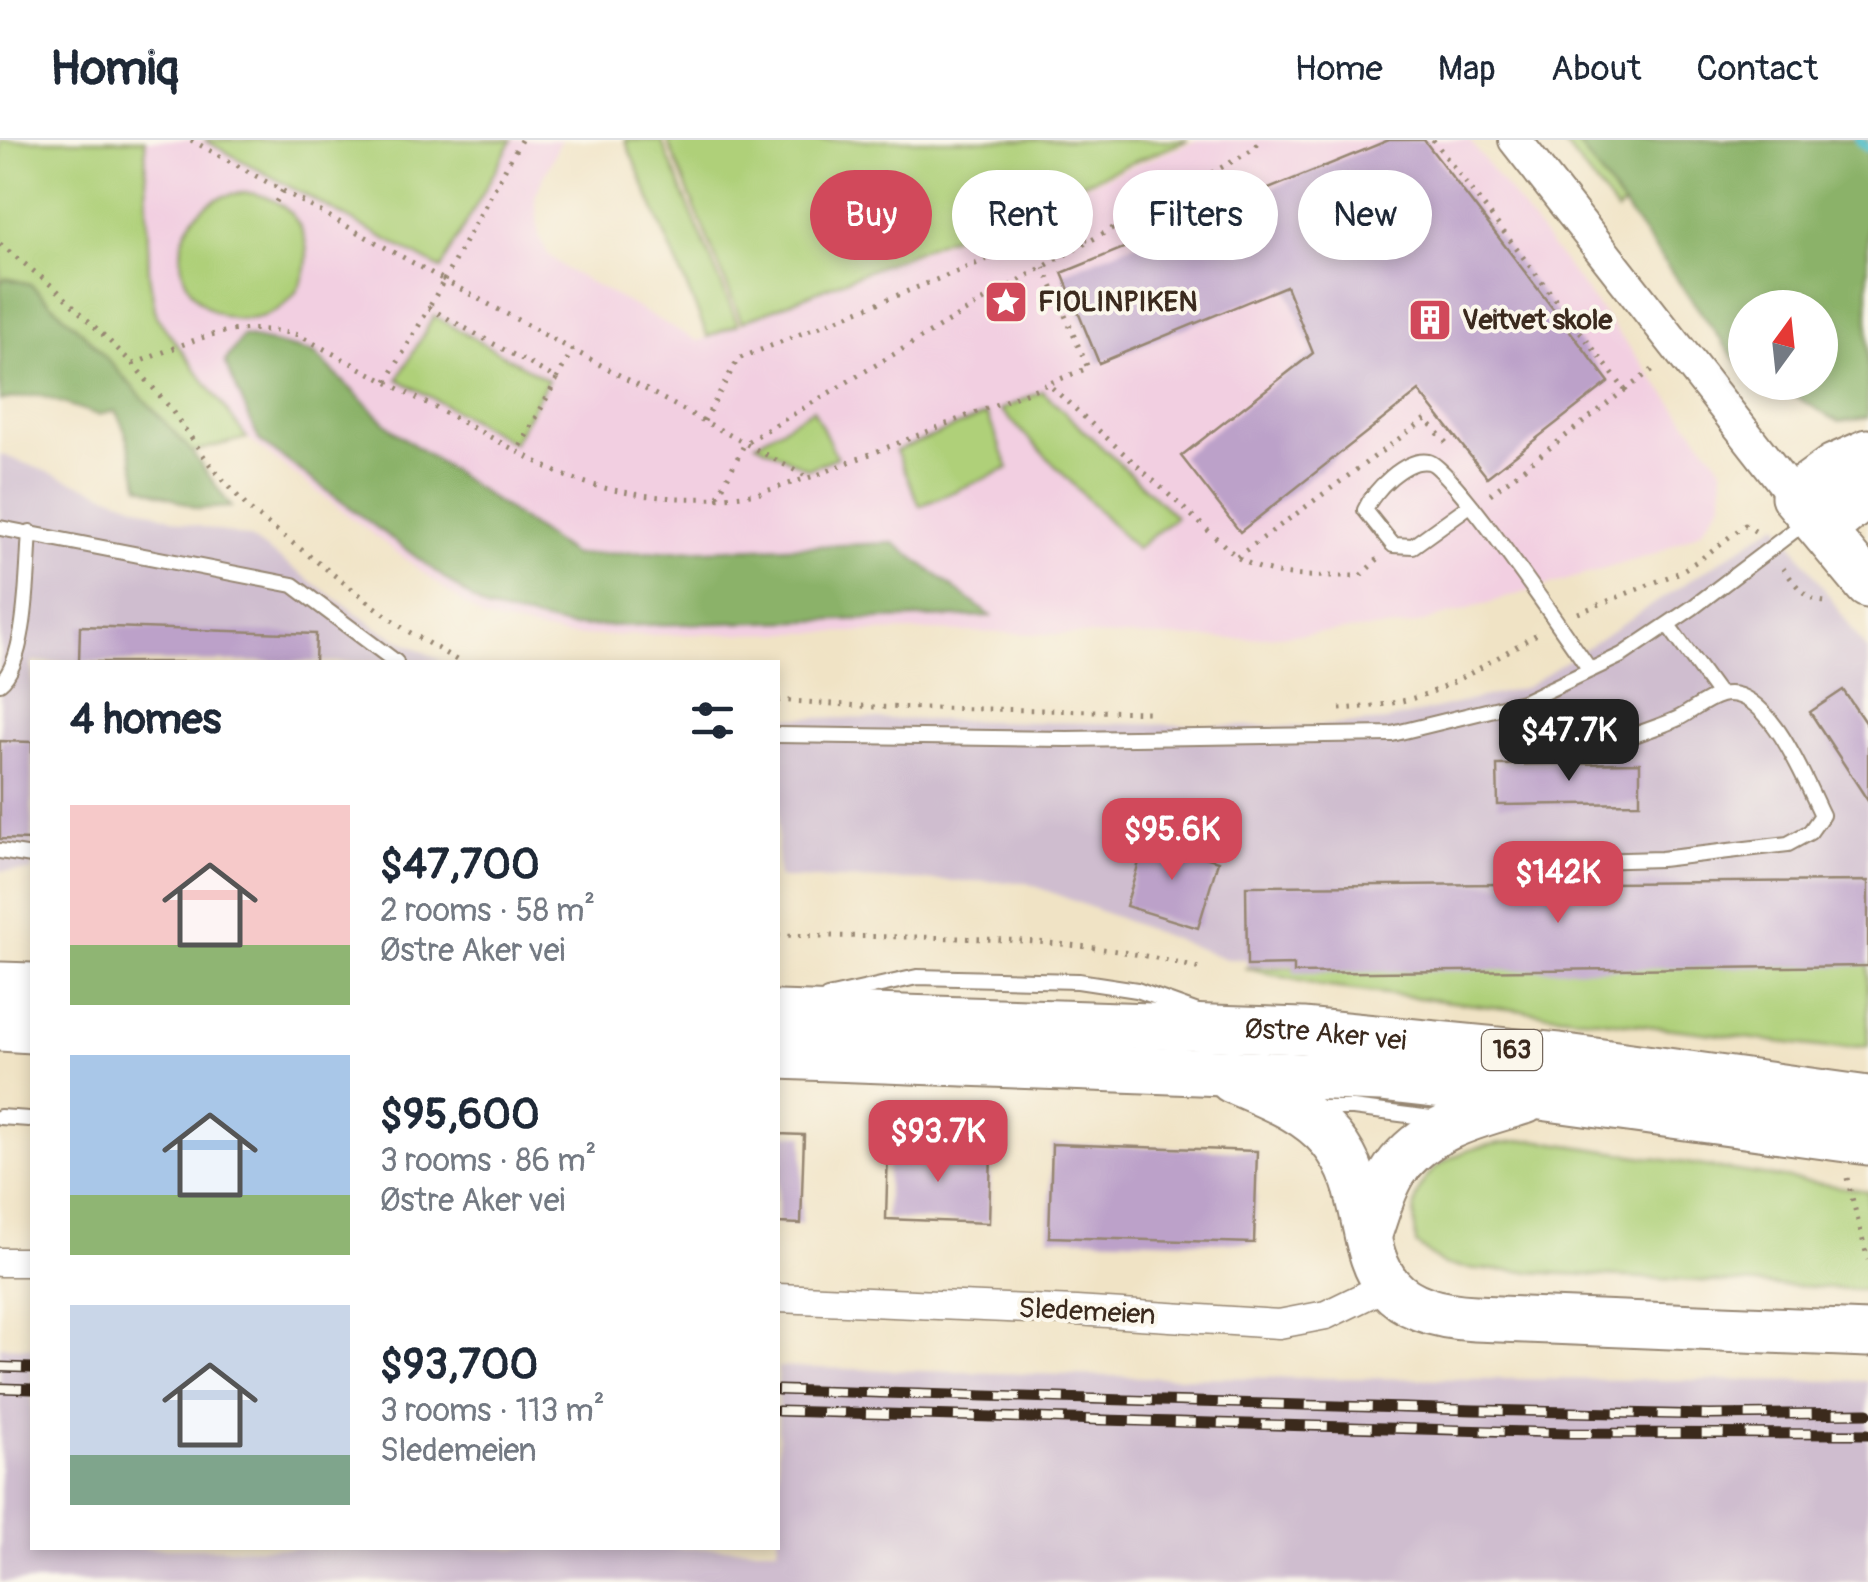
<!DOCTYPE html>
<meta charset="utf-8">
<style>
body{margin:0;font-family:Pangolin,sans-serif;background:#f2f2f3;color:#1f2937;height:100vh;display:flex;flex-direction:column;font-size:38px;white-space:nowrap}
*{box-sizing:border-box;margin:0}
p{font-size:32px;color:#747a83}
.icon{flex:none;width:55px;height:55px;fill:none;stroke:currentColor;stroke-width:2;stroke-linecap:round;stroke-linejoin:round}
.map{position:relative;flex:1;overflow:hidden}
.sheet{position:absolute;left:30px;top:520px;width:750px;height:890px;display:flex;flex-direction:column;background:#fff;border-radius:0px;box-shadow:0 5px 15px #0003}
.sheet>*{flex:none}
.guide{position:absolute;left:810px;top:30px;width:908px;height:90px;display:flex;gap:20px}
.needle{width:65px;rotate:15deg}
.buttons{position:absolute;left:1728px;top:150px;display:grid;gap:20px}
.buttons a{display:grid;place-items:center;width:110px;height:110px;border-radius:50%;background:#fff;box-shadow:0 5px 15px #0003;font-size:50px}
.price{position:absolute;translate:-50% -85px;padding:0 22px;border-radius:20px;background:#d1495b;color:#fff;font-size:32px;line-height:65px;filter:drop-shadow(0 2px 5px #0008)}
.price::after{content:'';position:absolute;left:50%;top:60px;width:30px;height:22px;margin-left:-15px;background:inherit;clip-path:polygon(0 0,100% 0,50% 100%)}
.price.current{background:#222;color:#fff}
ul{padding:0;list-style:none}
li{display:flex;align-items:center;gap:30px;height:250px;padding:0 40px}
li span{display:grid;place-items:center;flex:none;width:280px;height:200px;border-radius:0px;color:#555}
li>.icon{margin-inline-start:auto}
span .icon{width:120px;height:120px;fill:#fffc;stroke-width:1}
li b{font-size:42px}
h2{display:flex;justify-content:space-between;align-items:center;height:120px;padding:0 40px;font-size:42px}
.tag{padding:0 35px;border-radius:45px;background:#fff;box-shadow:0 5px 15px #0003;font-size:35px;line-height:90px}
.tag.current{background:#d1495b;color:#fff}
header{display:flex;align-items:center;gap:60px;box-sizing:border-box;height:140px;padding:0 50px;background:#fff;border-bottom:2px solid #e0e1e3}
header strong{font-size:48px}
nav{display:flex;gap:55px;margin-inline-start:auto;font-size:35px}
.map>svg:first-child{display:block}
.built{fill:#f2cfe1}
.industrial{fill:#cfbdcf}
.green{fill:#afd079;stroke:#757d4c;stroke-width:2.5}
.forest{fill:#8bb269;stroke:#636e44;stroke-width:2.5}
.lines{fill:none;stroke-linecap:round;stroke-linejoin:round}
.stream{stroke:#4fbdc8;stroke-width:9}
.building{fill:#bca1c9}
.service-casing{stroke:#968672;stroke-width:18}
.minor-casing{stroke:#968672;stroke-width:31}
.tertiary-casing{stroke:#968672;stroke-width:36}
.trunk-casing{stroke:#968672;stroke-width:49}
.path{stroke:#968672;stroke-width:5;stroke-dasharray:2.5 8;stroke-linecap:butt}
.service{stroke:#fff;stroke-width:14}
.minor{stroke:#fff;stroke-width:28}
.tertiary{stroke:#fff;stroke-width:32}
.trunk{stroke:#fff;stroke-width:45}
.rail-casing{stroke:#3b2a1e;stroke-width:11}
.rail{stroke:#fbf7ec;stroke-width:8;stroke-dasharray:22;stroke-linecap:butt}
.labels{text-anchor:middle;dominant-baseline:central;stroke-width:8;stroke-linejoin:round;paint-order:stroke}
.shield{fill:#fbf7ec;stroke:#75685c;stroke-width:2.5}
.shield-label{font-size:25px;font-weight:bold;fill:#3b2a1e}
.poi-label{font-size:28px;font-weight:bold;fill:#3b2a1e;stroke:#fbf7ec;text-anchor:start}
.street-label{font-size:28px;fill:#3b2a1e;stroke:#fbf7ec}
</style>
<header>
<strong>Homiq</strong>
<nav><a>Home</a><a>Map</a><a>About</a><a>Contact</a></nav>
</header>
<div class="map">
<svg width="1868" height="1442" viewBox="0 0 1868 1442">
<rect width="100%" height="100%" fill="#fbf7ec"/>
<filter id="ink" filterUnits="userSpaceOnUse"><feTurbulence type="fractalNoise" baseFrequency=".01" numOctaves="2"/><feDisplacementMap in="SourceGraphic" scale="20" xChannelSelector="R" yChannelSelector="G"/><feConvolveMatrix kernelMatrix="1 2 1 2 8 2 1 2 1" color-interpolation-filters="sRGB"/></filter>
<filter id="wash" filterUnits="userSpaceOnUse"><feTurbulence type="fractalNoise" baseFrequency=".0048" numOctaves="4" result="noise"/><feDisplacementMap in="SourceGraphic" scale="40" xChannelSelector="R" yChannelSelector="G"/><feGaussianBlur stdDeviation="2.25" result="paint"/><feColorMatrix in="noise" values="0 0 0 0 0 0 0 0 0 0 0 0 0 0 0 0 0 1.4 0 .05"/><feComposite in="paint" operator="in"/></filter>
<g filter="url(#wash)">
<rect width="100%" height="100%" fill="#f0e3c5"/>
<path class="built" d="M145,0H561L535,56L539,96L548,114L567,130L698,201L1197,0H1469L1723,328L1722,362L1701,391L1655,414L1410,486L1236,499L928,491L565,496L484,479L247,298L156,176L148,130Z"/>
<path class="industrial" d="M0,314L181,382L250,398L379,489L444,522H32V732L0,731Z
M1778,383L1868,512V823L1226,819L1024,742L778,738V577L1303,587L1386,581L1526,547Z
M0,1206L32,1207V1408H778V1227L1145,1237L1868,1241V1442H0Z"/>
<path class="green" d="M0,0H145L149,134L156,176L247,298L192,312L84,194L30,144L5,138L0,143Z
M204,0H512L441,129Z
M625,0H661L738,184L708,197Z
M667,0H1188L742,182Z
M1561,0H1619L1652,42L1617,72Z
M181 116a63 63 0 1 1 126 0a63 63 0 1 1-126 0Z
M434,176L548,240L513,303L398,239Z
M1042,251L1176,377L1136,409L1001,270Z
M813,269L837,317L808,329L756,303Z
M987,274L1009,328L920,366L896,311Z
M1868,824V906L1828,908L1321,846L1245,828Z
M1535,1000L1868,1051V1150L1476,1129L1444,1125L1416,1104C1416,1092 1413,1077 1415,1065C1424,1011 1491,1002 1535,1000Z"/>
<path class="forest" d="M1575,0H1868V278L1839,282L1772,243L1820,242V168H1745V227L1738,223Z
M5,138L30,144L84,194L192,312L231,367L199,369L140,346C132,321 129,292 115,271L98,275L39,255L0,260V143Z
M243,196L314,213L394,291L573,415L894,403L991,476L569,487L486,469L259,300L225,222Z"/>
<g class="lines">
<path class="stream" d="M1859,0L1868,9"/>
</g>
<g id="blocks">
<path class="building" d="M1389,0H1424L1609,242L1487,337L1419,251L1240,392L1181,316L1313,213L1286,146L1099,223L1062,133Z
M80,486L316,494L315,522H79Z
M1843,550L1868,587V661L1810,572Z
M0,601L32,602V700L0,699Z
M1640,623V663L1498,665L1497,625Z
M1146,699L1218,721L1198,788L1126,766Z
M1868,741V826L1294,833V825L1247,826L1246,746Z
M778,994L804,995L801,1084L778,1083Z
M1052,1004L1257,1011L1254,1103L1049,1097Z
M888,1007L991,1011L989,1083L886,1079Z"/>
</g>
</g>
<g filter="url(#ink)">
<use href="#blocks" fill-opacity="0" stroke="#968672" stroke-width="2.5"/>
<g class="lines">
<defs>
<path id="service" d="M1470,365L1413,406L1393,405L1365,370C1373,351 1406,317 1429,322C1451,326 1570,501 1590,530
M0,388L293,445L396,522
M1668,485L1719,555
M0,543C28,521 27,427 30,392
M778,595L1067,599L1392,594L1523,562L1622,515L1692,468L1808,380
M0,711L32,716
M1518,723L1661,719L1788,704L1810,692L1822,675C1806,643 1768,543 1721,555C1706,559 1692,571 1679,578C1662,586 1644,591 1627,598
M827,857L917,837L1078,841L1137,850L1198,872
M1316,968H1353L1439,979
M0,977L29,979"/>
<path id="minor" d="M0,1122H32
M778,1158L1076,1171L1279,1184L1326,1175L1388,1145"/>
<path id="tertiary" d="M1515,0L1794,356"/>
<g id="trunk">
<path d="M1868,312L1834,327L1794,356L1868,445"/>
<path d="M1823,390L1868,354"/>
<path d="M0,845L32,846"/>
<path id="s1" d="M778,874L1303,891L1559,916L1868,959"/>
<path d="M0,888L32,890"/>
<path d="M778,916L1381,939L1541,957L1868,1002"/>
<path d="M1232,940C1267,956 1306,969 1331,999C1391,1071 1332,1171 1475,1178L1868,1194"/>
<path d="M1368,1097C1376,1075 1382,1049 1395,1030C1425,987 1477,975 1525,961"/>
</g>
</defs>
<use href="#service" class="service-casing"/>
<use href="#minor" class="minor-casing"/>
<use href="#tertiary" class="tertiary-casing"/>
<use href="#trunk" class="trunk-casing"/>
<path class="path" d="M191,0L444,140L429,168
M521,0L444,140L809,338
M1433,0L1625,250L1489,355
M276,62L283,50
M0,104L57,150L133,224L170,268L211,326L250,370L404,489L460,522
M1044,127L1088,228L1050,243
M133,224C197,200 228,179 298,195L560,334C612,354 661,360 717,358L745,303L993,155L1251,11L1261,0
M557,239L573,208
M387,241L429,168L557,239L518,311
M1625,250L1655,228
M704,281L738,219L1013,109L1088,99
M717,358L760,353L817,335L1048,244L1237,417C1278,442 1313,435 1360,436L1379,418
M1237,417L1426,279L1448,305
M1783,428C1796,445 1807,463 1830,462
M1578,473L1678,433L1702,418L1745,385L1755,391
M778,560L875,567L1149,572
M1340,569C1369,567 1398,564 1426,554C1465,540 1500,515 1537,494
M778,795C915,799 1067,791 1200,829
M1847,1038L1868,1120"/>
<use href="#service" class="service"/>
<use href="#minor" class="minor"/>
<use href="#tertiary" class="tertiary"/>
<use href="#trunk" class="trunk"/>
<defs>
<path id="rail" d="M0,1227L32,1228
M0,1248L32,1249
M778,1250L1474,1270L1709,1275L1868,1273
M778,1271L1568,1293L1868,1294"/>
</defs>
<use href="#rail" class="rail-casing"/>
<use href="#rail" class="rail"/>
</g>
</g>
<defs>
<symbol id="sight-square" viewBox="-11 -11 22 22"><rect x="-9" y="-9" width="18" height="18" rx="4" fill="#d1495b" stroke="#fbf7ec"/><path d="M0-6L1.8-2.2L6-1.7L2.9 1.2L3.7 5.4L0 3.3L-3.7 5.4L-2.9 1.2L-6-1.7L-1.8-2.2Z" fill="#fff"/></symbol>
<symbol id="building-square" viewBox="-11 -11 22 22"><rect x="-9" y="-9" width="18" height="18" rx="4" fill="#d1495b" stroke="#fbf7ec"/><path d="M-4-6H4V6H1V3H-1V6H-4ZM-2.5-4.3h1.7v1.8h-1.7ZM.8-4.3h1.7v1.8H.8ZM-2.5-1h1.7V.8h-1.7ZM.8-1h1.7V.8H.8Z" fill="#fff"/></symbol>
</defs>
<g fill-rule="evenodd">
<use href="#sight-square" x="981" y="137" width="50" height="50"/>
<use href="#building-square" x="1405" y="155" width="50" height="50"/>
</g>
<g class="labels">
<rect class="shield" x="1482" y="890" width="60" height="40" rx="8"/>
<g class="shield-label">
<text x="1512" y="910">163</text>
</g>
<g class="poi-label">
<text x="1038" y="162">FIOLINPIKEN</text>
<text x="1462" y="180">Veitvet skole</text>
</g>
<g class="street-label">
<text stroke="none"><textPath href="#s1" startOffset="548">Østre Aker vei</textPath></text>
<text transform="translate(1087 1172) rotate(3)">Sledemeien</text>
</g>
</g>
</svg>
<div class="buttons">
<a><svg class="needle" viewBox="-14 -14 28 28"><path d="M0-13l5 13h-10z" fill="#e53935"/><path d="M0 13l5-13h-10z" fill="#747a83"/></svg></a>
</div>
<b class="price current" style="left:1569px;top:644px">$47.7K</b>
<b class="price" style="left:1172px;top:743px">$95.6K</b>
<b class="price" style="left:1558px;top:786px">$142K</b>
<b class="price" style="left:938px;top:1045px">$93.7K</b>
<div class="guide">
<a class="tag current">Buy</a>
<a class="tag">Rent</a>
<a class="tag">Filters</a>
<a class="tag">New</a>
</div>
<section class="sheet">
<h2>4 homes<svg class="icon" aria-label="filters" viewBox="0 0 24 24"><path d="M4 7h16M4 17h16"/><circle cx="9" cy="7" r="2"/><circle cx="15" cy="17" r="2"/></svg></h2>
<ul>
<li><span style="background:linear-gradient(#f6c9c9 70%,#8fb573 0)"><svg class="icon" aria-label="home" viewBox="0 0 24 24"><path d="M3 11l9-7 9 7M6 9v11h12V9"/></svg></span><div><b>$47,700</b><p>2 rooms · 58 m²</p><p>Østre Aker vei</p></div></li>
<li><span style="background:linear-gradient(#a9c7e8 70%,#8fb573 0)"><svg class="icon" aria-label="home" viewBox="0 0 24 24"><path d="M3 11l9-7 9 7M6 9v11h12V9"/></svg></span><div><b>$95,600</b><p>3 rooms · 86 m²</p><p>Østre Aker vei</p></div></li>
<li><span style="background:linear-gradient(#c9d6e8 75%,#7fa58c 0)"><svg class="icon" aria-label="home" viewBox="0 0 24 24"><path d="M3 11l9-7 9 7M6 9v11h12V9"/></svg></span><div><b>$93,700</b><p>3 rooms · 113 m²</p><p>Sledemeien</p></div></li>
</ul>
</section>
</div>
